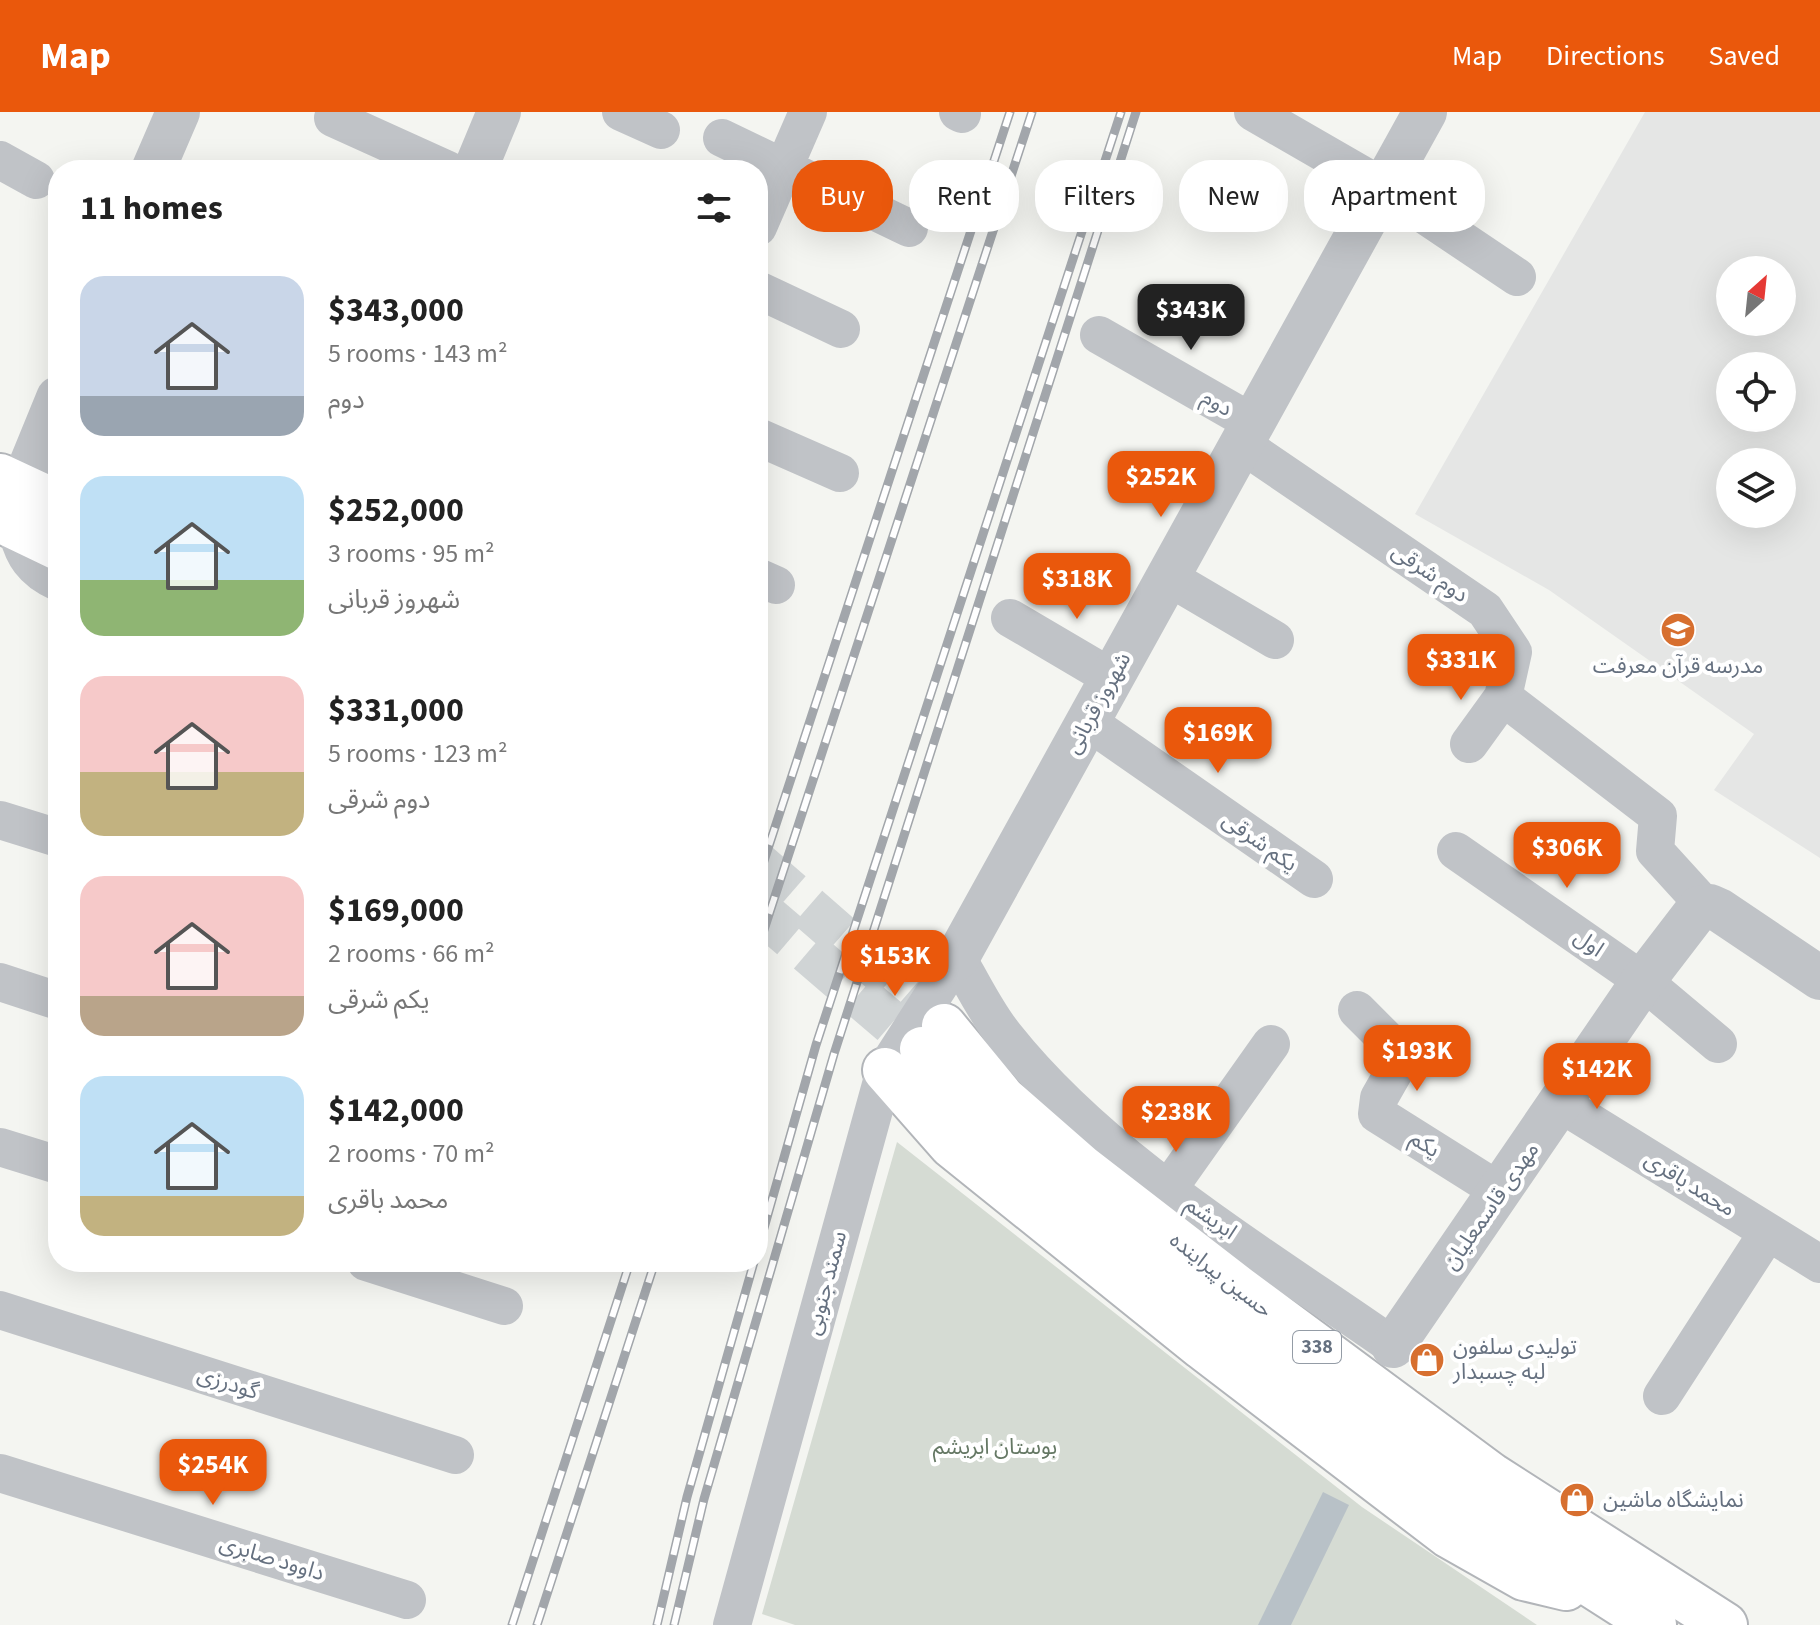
<!DOCTYPE html>
<meta charset="utf-8">
<style>
body{margin:0;font-family:"Source Sans 3","Noto Sans Arabic",sans-serif;background:#f2f2f2;color:#222;height:100vh;display:flex;flex-direction:column;font-size:30px;white-space:nowrap}
*{box-sizing:border-box;margin:0}
p{font-size:26px;color:#767676}
.icon{flex:none;width:44px;height:44px;fill:none;stroke:currentColor;stroke-width:2;stroke-linecap:round;stroke-linejoin:round}
.map{position:relative;flex:1;overflow:hidden}
.details{position:absolute;left:48px;top:48px;width:720px;height:1112px;display:flex;flex-direction:column;background:#fff;border-radius:32px;box-shadow:0 8px 32px #0002}
.details>*{flex:none}
.banner{position:absolute;left:792px;top:48px;width:760px;height:72px;display:flex;gap:16px}
.needle{width:52px;rotate:27deg}
.tools{position:absolute;left:1716px;top:144px;display:grid;gap:16px}
.tools a{display:grid;place-items:center;width:80px;height:80px;border-radius:50%;background:#fff;box-shadow:0 8px 32px #0002;font-size:40px}
.price{position:absolute;translate:-50% -68px;padding:0 18px;border-radius:16px;background:#ea580c;color:#fff;font-size:26px;line-height:52px;filter:drop-shadow(0 2px 4px #0008)}
.price::after{content:'';position:absolute;left:50%;top:48px;width:24px;height:18px;margin-left:-12px;background:inherit;clip-path:polygon(0 0,100% 0,50% 100%)}
.price.selected{background:#222;color:#fff}
ul{padding:0;list-style:none}
li{display:flex;align-items:center;gap:24px;height:200px;padding:0 32px}
li span{display:grid;place-items:center;flex:none;width:224px;height:160px;border-radius:24px;color:#555}
li>.icon{margin-inline-start:auto}
span .icon{width:96px;height:96px;fill:#fffc;stroke-width:1}
li b{font-size:34px}
h2{display:flex;justify-content:space-between;align-items:center;height:96px;padding:0 32px;font-size:34px}
.pill{padding:0 28px;border-radius:32px;background:#fff;box-shadow:0 8px 32px #0002;font-size:28px;line-height:72px}
.pill.selected{background:#ea580c;color:#fff}
header{display:flex;align-items:center;gap:48px;box-sizing:border-box;height:112px;padding:0 40px;background:#ea580c;color:#fff}
header strong{font-size:38px}
nav{display:flex;gap:44px;margin-inline-start:auto;font-size:28px}
.map>svg:first-child{display:block}
.built{fill:#e5e6e5;fill-rule:evenodd}
.green{fill:#d5dbd3}
.water{fill:#b8c1c7}
.lines{fill:none;stroke-linecap:round;stroke-linejoin:round}
.primary-tunnel{stroke:#d0d4d5;stroke-width:44;stroke-dasharray:44 22;stroke-linecap:butt}
.primary-casing{stroke:#b2b5b9;stroke-width:48}
.minor{stroke:#c0c3c7;stroke-width:38}
.tertiary{stroke:#c0c3c7;stroke-width:44}
.primary{stroke:#fff;stroke-width:44}
.rail-casing{stroke:#a2a6ab;stroke-width:9}
.rail{stroke:#fff;stroke-width:6;stroke-dasharray:18;stroke-linecap:butt}
.labels{text-anchor:middle;dominant-baseline:central;stroke-width:8;stroke-linejoin:round;paint-order:stroke}
.shield{fill:#fff;stroke:#949ca6;stroke-width:2}
.shield-label{font-size:20px;font-weight:bold;fill:#667180}
.street-label{font-size:22px;fill:#667180;stroke:#fff}
.poi-label{font-size:22px;fill:#667180;stroke:#fff;text-anchor:start}
.park-label{font-size:22px;fill:#657864;stroke:#fff}
</style>
<header>
<strong>Map</strong>
<nav><a>Map</a><a>Directions</a><a>Saved</a></nav>
</header>
<div class="map">
<svg width="1820" height="1513" viewBox="0 0 1820 1513">
<rect width="100%" height="100%" fill="#f4f5f1"/>
<path class="built" d="M1645,0H1820V746L1714,678L1754,622L1549,478L1415,402ZM1782,158V210H1730V158ZM1782,254V306H1730V254ZM1730,350H1782V402H1730Z"/>
<path class="green" d="M897,1030L1362,1395L1537,1513H795L762,1502Z"/>
<path class="water" d="M1323,1380L1349,1393L1291,1513H1258Z"/>
<g class="lines">
<path class="primary-tunnel" d="M758,752L944,914
M758,797L922,937"/>
<defs>
<path id="primary" d="M0,364L58,391
M0,408L58,436
M944,914L1003,986L1083,1056L1241,1178L1491,1363L1725,1513
M922,937L981,1008L1063,1080L1468,1394L1654,1513
M885,958L951,1033L1202,1235L1448,1423L1524,1466L1566,1476"/>
</defs>
<use href="#primary" class="primary-casing"/>
<path class="minor" d="M621,0L661,18
M958,0L962,2
M1253,0L1383,75L1517,165
M333,6L448,58
M722,26L909,116
M0,48L36,68
M758,115L808,0
M758,178L841,217
M1099,223L1253,311
M758,325L840,361
M1241,332L1485,498L1513,540L1503,585L1658,704L1655,739L1706,795
M17,417C22,443 33,459 58,470
M758,465L776,473
M1168,465L1275,528
M1010,506L1112,566
M1088,610L1314,767
M1469,632L1503,585
M0,708L58,726
M1456,739L1643,869L1718,932
M0,870L58,889
M1357,898L1403,944L1379,986L1377,1002L1501,1080
M1561,992L1820,1152
M0,1035L58,1053
M1169,1076L1271,932
M366,1150L504,1194
M0,1198L455,1343
M1662,1284L1768,1120
M0,1361L407,1488
M732,1513L885,958L957,846C973,872 986,901 1005,924C1104,1049 1263,1143 1393,1234"/>
<path class="tertiary" d="M153,58L178,0
M475,58L499,0
M22,374L58,286
M957,846L1425,0
M1393,1234L1643,869L1699,796L1710,794L1719,798L1820,866"/>
<use href="#primary" class="primary"/>
<defs>
<path id="rail" d="M758,767L1010,0
M758,836L1032,0
M758,1137L816,933L1121,0
M512,1513L630,1150
M537,1513L655,1150
M657,1513L687,1385L754,1150
M674,1513L704,1387L834,942L1136,0"/>
</defs>
<use href="#rail" class="rail-casing"/>
<use href="#rail" class="rail"/>
</g>
<defs>
<symbol id="school-disc" viewBox="-11 -11 22 22"><circle r="9.5" fill="#d76f2f" stroke="#fff"/><path d="M0-5L7-2L0 1L-7-2ZM-4 1L0 2.5L4 1V4Q0 6-4 4Z" fill="#fff"/></symbol>
<symbol id="shop-disc" viewBox="-11 -11 22 22"><circle r="9.5" fill="#d76f2f" stroke="#fff"/><path d="M-5-2.5h2.3a2.7 3.5 0 0 1 5.4 0H5L5.5 6h-11ZM-1.5-2.5h3a1.5 2.3 0 0 0-3 0Z" fill="#fff"/></symbol>
</defs>
<g fill-rule="evenodd">
<use href="#school-disc" x="1658" y="498" width="40" height="40"/>
<use href="#shop-disc" x="1407" y="1228" width="40" height="40"/>
<use href="#shop-disc" x="1557" y="1368" width="40" height="40"/>
</g>
<g class="labels">
<rect class="shield" x="1293" y="1219" width="48" height="32" rx="6"/>
<g class="shield-label">
<text x="1317" y="1235">338</text>
</g>
<g class="street-label">
<text transform="translate(1217 291) rotate(30)">دوم</text>
<text transform="translate(1430 461) rotate(34)">دوم شرقی</text>
<text transform="translate(1098 591) rotate(-61)">شهروز قربانی</text>
<text transform="translate(1260 730) rotate(35)">یکم شرقی</text>
<text transform="translate(1589 831) rotate(35)">اول</text>
<text transform="translate(1425 1032) rotate(32)">یکم</text>
<text transform="translate(1690 1072) rotate(32)">محمد باقری</text>
<text transform="translate(1491 1094) rotate(-55)">مهدی قاسمعلیان</text>
<text transform="translate(1211 1106) rotate(35)">ابریشم</text>
<text transform="translate(1221 1163) rotate(38)">حسین پیراینده</text>
<text transform="translate(826 1171) rotate(-75)">سمند جنوبی</text>
<text transform="translate(228 1271) rotate(18)">گودرزی</text>
<text transform="translate(272 1446) rotate(17)">داوود صابری</text>
</g>
<g class="poi-label">
<text x="1678" y="554" text-anchor="middle">مدرسه قرآن معرفت</text>
<text x="1453" y="1235">تولیدی سلفون<tspan x="1453" dy="25">لبه‌ چسبدار</tspan></text>
<text x="1603" y="1388">نمایشگاه ماشین</text>
</g>
<g class="park-label">
<text x="995" y="1335">بوستان ابریشم</text>
</g>
</g>
</svg>
<div class="tools">
<a><svg class="needle" viewBox="-14 -14 28 28"><path d="M0-13l5 13h-10z" fill="#e53935"/><path d="M0 13l5-13h-10z" fill="#767676"/></svg></a>
<a><svg class="icon" aria-label="locate" viewBox="0 0 24 24"><circle cx="12" cy="12" r="6"/><path d="M12 2v4M12 18v4M2 12h4M18 12h4"/></svg></a>
<a><svg class="icon" aria-label="layers" viewBox="0 0 24 24"><path d="M12 4l9 5-9 5-9-5zM3 14l9 5 9-5"/></svg></a>
</div>
<b class="price selected" style="left:1191px;top:240px">$343K</b>
<b class="price" style="left:1161px;top:407px">$252K</b>
<b class="price" style="left:1077px;top:509px">$318K</b>
<b class="price" style="left:1461px;top:590px">$331K</b>
<b class="price" style="left:1218px;top:663px">$169K</b>
<b class="price" style="left:1567px;top:778px">$306K</b>
<b class="price" style="left:895px;top:886px">$153K</b>
<b class="price" style="left:1417px;top:981px">$193K</b>
<b class="price" style="left:1597px;top:999px">$142K</b>
<b class="price" style="left:1176px;top:1042px">$238K</b>
<b class="price" style="left:213px;top:1395px">$254K</b>
<div class="banner">
<a class="pill selected">Buy</a>
<a class="pill">Rent</a>
<a class="pill">Filters</a>
<a class="pill">New</a>
<a class="pill">Apartment</a>
</div>
<section class="details">
<h2>11 homes<svg class="icon" aria-label="filters" viewBox="0 0 24 24"><path d="M4 7h16M4 17h16"/><circle cx="9" cy="7" r="2"/><circle cx="15" cy="17" r="2"/></svg></h2>
<ul>
<li><span style="background:linear-gradient(#c9d6e8 75%,#9aa5b1 0)"><svg class="icon" aria-label="home" viewBox="0 0 24 24"><path d="M3 11l9-7 9 7M6 9v11h12V9"/></svg></span><div><b>$343,000</b><p>5 rooms · 143 m²</p><p>دوم</p></div></li>
<li><span style="background:linear-gradient(#bfe0f5 65%,#8fb573 0)"><svg class="icon" aria-label="home" viewBox="0 0 24 24"><path d="M3 11l9-7 9 7M6 9v11h12V9"/></svg></span><div><b>$252,000</b><p>3 rooms · 95 m²</p><p>شهروز قربانی</p></div></li>
<li><span style="background:linear-gradient(#f6c9c9 60%,#c2b280 0)"><svg class="icon" aria-label="home" viewBox="0 0 24 24"><path d="M3 11l9-7 9 7M6 9v11h12V9"/></svg></span><div><b>$331,000</b><p>5 rooms · 123 m²</p><p>دوم شرقی</p></div></li>
<li><span style="background:linear-gradient(#f6c9c9 75%,#b9a48a 0)"><svg class="icon" aria-label="home" viewBox="0 0 24 24"><path d="M3 11l9-7 9 7M6 9v11h12V9"/></svg></span><div><b>$169,000</b><p>2 rooms · 66 m²</p><p>یکم شرقی</p></div></li>
<li><span style="background:linear-gradient(#bfe0f5 75%,#c2b280 0)"><svg class="icon" aria-label="home" viewBox="0 0 24 24"><path d="M3 11l9-7 9 7M6 9v11h12V9"/></svg></span><div><b>$142,000</b><p>2 rooms · 70 m²</p><p>محمد باقری</p></div></li>
</ul>
</section>
</div>
